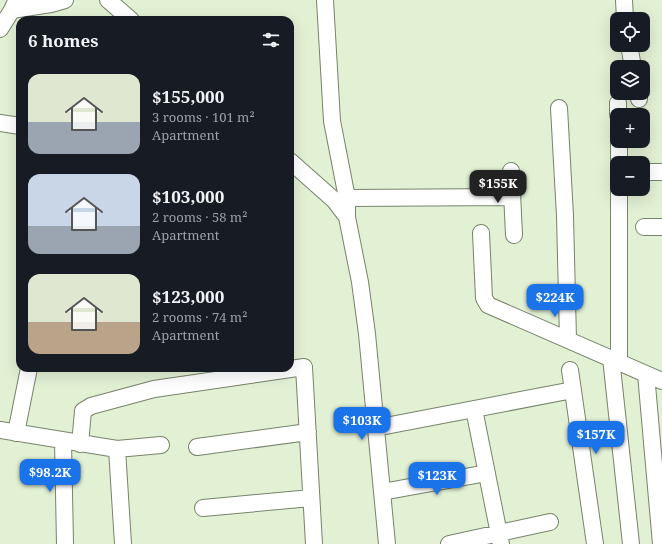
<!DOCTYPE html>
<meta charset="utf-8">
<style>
body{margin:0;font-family:"Noto Serif",serif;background:#20242c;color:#f1f3f6;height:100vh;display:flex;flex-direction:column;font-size:15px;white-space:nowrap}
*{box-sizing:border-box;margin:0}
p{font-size:13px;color:#9ea1a6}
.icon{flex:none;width:22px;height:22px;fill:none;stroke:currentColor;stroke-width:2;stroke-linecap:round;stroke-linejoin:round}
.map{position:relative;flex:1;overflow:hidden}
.drawer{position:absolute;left:16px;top:16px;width:278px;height:356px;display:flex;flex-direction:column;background:#171b24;border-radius:12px;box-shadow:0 4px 16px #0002}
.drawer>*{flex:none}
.fabs{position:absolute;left:610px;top:12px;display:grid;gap:8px}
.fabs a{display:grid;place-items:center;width:40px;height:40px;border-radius:8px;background:#171b24;box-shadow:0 4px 16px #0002;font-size:20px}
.price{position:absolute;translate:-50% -34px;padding:0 9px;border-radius:8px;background:#1a73e8;color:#fff;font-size:13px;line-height:26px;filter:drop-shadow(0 1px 2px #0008)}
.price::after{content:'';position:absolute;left:50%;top:24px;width:12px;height:9px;margin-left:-6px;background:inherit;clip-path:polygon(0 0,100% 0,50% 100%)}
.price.current{background:#222;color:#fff}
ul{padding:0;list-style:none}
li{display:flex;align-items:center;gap:12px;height:100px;padding:0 12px}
li span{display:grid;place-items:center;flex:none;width:112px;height:80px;border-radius:12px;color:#555}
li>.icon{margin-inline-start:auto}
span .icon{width:48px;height:48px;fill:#fffc;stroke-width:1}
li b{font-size:17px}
h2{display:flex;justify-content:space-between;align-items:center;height:48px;padding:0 12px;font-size:17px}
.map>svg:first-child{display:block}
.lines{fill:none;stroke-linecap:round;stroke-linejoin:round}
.minor-casing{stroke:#77836a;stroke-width:18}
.minor{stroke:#fff;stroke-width:16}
</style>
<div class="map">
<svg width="662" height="544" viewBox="0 0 662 544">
<rect width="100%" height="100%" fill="#e2f0d4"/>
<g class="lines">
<defs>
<path id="minor" d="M108,0L131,20
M325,0L332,121L347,198V217
M624,0L625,19
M12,10L51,4L65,0
M0,29L12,10L16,1
M629,45L633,67
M638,93L639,99
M618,103V115
M559,108L565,216L568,339
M0,123L20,126
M619,141V163
M290,161L334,200L347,217L360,282L367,334L387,544
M511,171L514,235
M643,172H662
M619,189V361
M347,198L512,197
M644,227H662
M481,233L484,298L488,305L662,381
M611,358L631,544
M570,370L595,544
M646,374L661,544
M474,409L501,544
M375,428L573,390
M0,430L117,449L161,445
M16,433L29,368
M63,441L65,544
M80,444L83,411L91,406L154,389L304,367L314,544
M197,447L308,432
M117,449L123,544
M382,492L487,473
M203,508L311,498
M449,544L550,522"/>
</defs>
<use href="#minor" class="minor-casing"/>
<use href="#minor" class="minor"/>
</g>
</svg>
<div class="fabs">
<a><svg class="icon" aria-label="locate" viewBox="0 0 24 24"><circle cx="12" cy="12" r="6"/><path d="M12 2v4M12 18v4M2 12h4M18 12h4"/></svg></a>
<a><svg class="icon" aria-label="layers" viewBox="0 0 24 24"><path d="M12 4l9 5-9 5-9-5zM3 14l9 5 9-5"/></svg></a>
<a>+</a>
<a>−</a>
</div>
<b class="price current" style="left:498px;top:204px">$155K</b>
<b class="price" style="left:555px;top:318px">$224K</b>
<b class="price" style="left:362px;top:441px">$103K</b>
<b class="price" style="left:596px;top:455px">$157K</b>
<b class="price" style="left:50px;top:493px">$98.2K</b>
<b class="price" style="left:437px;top:496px">$123K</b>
<section class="drawer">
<h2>6 homes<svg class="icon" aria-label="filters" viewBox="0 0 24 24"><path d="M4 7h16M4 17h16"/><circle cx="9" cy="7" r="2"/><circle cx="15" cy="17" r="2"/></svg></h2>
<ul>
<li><span style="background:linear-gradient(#dfe7d0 60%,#9aa5b1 0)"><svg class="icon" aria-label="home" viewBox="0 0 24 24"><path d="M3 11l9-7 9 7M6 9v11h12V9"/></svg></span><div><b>$155,000</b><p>3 rooms · 101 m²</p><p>Apartment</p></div></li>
<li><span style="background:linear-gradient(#c9d6e8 65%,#9aa5b1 0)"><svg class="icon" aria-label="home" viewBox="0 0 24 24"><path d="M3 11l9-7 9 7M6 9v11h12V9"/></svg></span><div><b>$103,000</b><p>2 rooms · 58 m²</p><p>Apartment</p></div></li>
<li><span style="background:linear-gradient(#dfe7d0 60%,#b9a48a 0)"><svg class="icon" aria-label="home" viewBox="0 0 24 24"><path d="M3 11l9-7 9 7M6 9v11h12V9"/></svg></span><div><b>$123,000</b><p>2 rooms · 74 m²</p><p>Apartment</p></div></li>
</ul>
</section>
</div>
